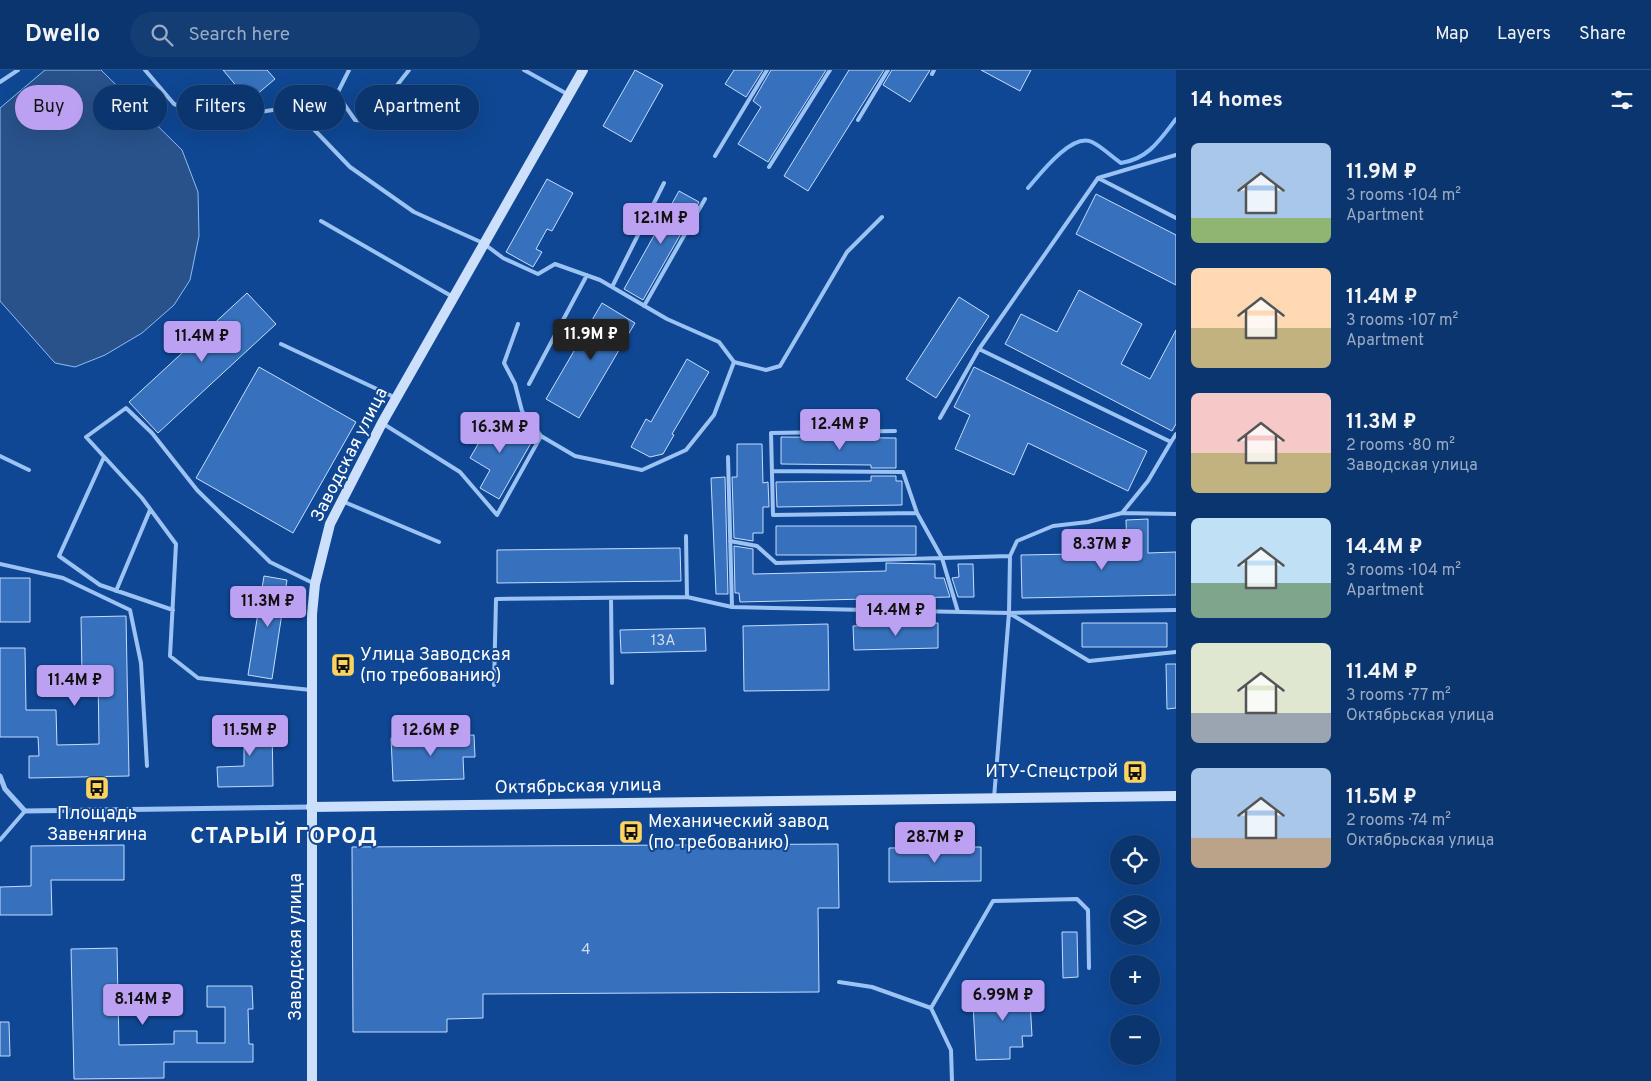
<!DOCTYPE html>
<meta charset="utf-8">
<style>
body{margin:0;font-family:Overpass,sans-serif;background:#143d74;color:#f1f3f6;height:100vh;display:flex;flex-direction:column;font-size:19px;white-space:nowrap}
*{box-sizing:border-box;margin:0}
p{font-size:16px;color:#9aabc3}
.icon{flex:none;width:28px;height:28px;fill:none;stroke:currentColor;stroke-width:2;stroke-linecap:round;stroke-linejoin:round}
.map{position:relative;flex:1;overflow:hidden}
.panel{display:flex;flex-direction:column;background:#0b356f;width:475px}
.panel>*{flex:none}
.top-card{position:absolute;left:15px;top:15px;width:475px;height:45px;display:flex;gap:10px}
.controls{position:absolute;left:1110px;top:765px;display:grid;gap:10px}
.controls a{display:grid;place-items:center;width:50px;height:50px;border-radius:50%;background:#0b356f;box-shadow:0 5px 20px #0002,0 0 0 1px #2b5082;font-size:25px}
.price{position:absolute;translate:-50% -42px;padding:0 11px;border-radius:5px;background:#bca0f2;color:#111;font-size:16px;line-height:32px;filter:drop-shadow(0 1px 2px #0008)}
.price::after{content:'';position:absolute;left:50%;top:30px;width:15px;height:11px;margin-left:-8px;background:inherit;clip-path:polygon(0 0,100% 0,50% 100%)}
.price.on{background:#222;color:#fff}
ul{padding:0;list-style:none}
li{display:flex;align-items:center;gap:15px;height:125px;padding:0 15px}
li span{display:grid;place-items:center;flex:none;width:140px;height:100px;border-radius:8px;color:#555}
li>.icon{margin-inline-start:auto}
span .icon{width:60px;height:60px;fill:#fffc;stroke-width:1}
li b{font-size:21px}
h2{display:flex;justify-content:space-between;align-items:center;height:60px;padding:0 15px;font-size:21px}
.chip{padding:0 18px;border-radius:22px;background:#0b356f;box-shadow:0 5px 20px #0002,0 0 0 1px #2b5082;font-size:18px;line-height:45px}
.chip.on{background:#bca0f2;color:#111}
header{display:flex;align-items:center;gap:30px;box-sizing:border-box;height:70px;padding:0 25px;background:#0b356f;border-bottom:1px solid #2b5082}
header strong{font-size:24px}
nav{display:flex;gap:28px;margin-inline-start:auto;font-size:18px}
.search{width:350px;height:45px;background:#143d74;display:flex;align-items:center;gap:12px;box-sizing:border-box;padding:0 18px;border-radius:28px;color:#9aabc3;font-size:19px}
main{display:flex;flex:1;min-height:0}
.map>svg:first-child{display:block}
.water{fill:#29528b;stroke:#8dbdf8}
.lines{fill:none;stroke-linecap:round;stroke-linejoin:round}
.stream{stroke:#8dbdf8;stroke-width:4}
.building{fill:#3771bd;stroke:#c4ddfe}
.lane{stroke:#9cc3f4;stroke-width:4}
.street{stroke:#9cc3f4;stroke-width:5}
.secondary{stroke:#cce0fd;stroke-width:10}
.labels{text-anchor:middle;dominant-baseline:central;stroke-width:4;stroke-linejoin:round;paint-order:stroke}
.number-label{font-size:15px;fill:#cddcee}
.street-label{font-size:18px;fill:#fff;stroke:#0f4794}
.poi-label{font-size:18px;fill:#fff;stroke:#0f4794;text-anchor:start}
.district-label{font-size:22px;font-weight:bold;letter-spacing:1px;fill:#fff;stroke:#0f4794}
</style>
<header>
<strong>Dwello</strong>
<div class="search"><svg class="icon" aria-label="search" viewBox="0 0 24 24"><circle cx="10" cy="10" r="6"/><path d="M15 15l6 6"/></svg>Search here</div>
<nav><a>Map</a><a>Layers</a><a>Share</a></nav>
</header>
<main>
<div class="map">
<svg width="1176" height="1011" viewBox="0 0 1176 1011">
<rect width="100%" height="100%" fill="#0f4794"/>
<path class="water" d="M45,0H101L182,80L198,122L199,166L190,210L174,235L142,263L105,285L75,297L55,293L0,231V38Z"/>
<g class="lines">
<path class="stream" d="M1028,118C1040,104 1072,62 1092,72C1101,76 1112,87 1121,93C1148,89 1160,70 1176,49"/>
</g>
<path class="building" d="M223,0H267L275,9L249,31Z
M635,0L663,15L631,72L603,56Z
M734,0H763L746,27L725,14Z
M771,0H826L768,92L738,74L761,37L753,31Z
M849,0H884L808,121L784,106Z
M892,0H930L910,32L883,15Z
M981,0H1031L1020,21Z
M547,109L573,123L552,161L547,159L536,179L542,182L533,197L506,182Z
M679,121L699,132L643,230L624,219Z
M1096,124L1176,165V215L1076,164Z
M1079,220L1142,254L1121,294L1150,309L1176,260V354L1172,361L1005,274L1021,244L1057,262Z
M247,223L276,254L158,363L129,332Z
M959,227L989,246L936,328L906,309Z
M602,233L635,253L579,348L546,329Z
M687,289L709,302L672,364L674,365L663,384L650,387L631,377L646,349L651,352Z
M259,297L356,352L293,463L196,408Z
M974,297L1147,381L1128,421L1028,373L1014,405L955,379L970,345L954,337Z
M496,343L524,359L520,367L531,373L499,429L480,418L490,400L470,388Z
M781,367L896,368V398H871V395L781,394Z
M737,374H762L763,413L768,412L769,437H763V463H753V471L734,468L732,407H737Z
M871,406H896V411H902V435L777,437L776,412L871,411Z
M725,407L728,524H716L711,408Z
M1148,449V483L1176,482V525L1022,528L1021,485L1127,483L1126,450Z
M776,456H916V485H776Z
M734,476L753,479V504L886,501V493L935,494V508H944L950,527L740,532L739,523H735Z
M680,478L681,511L497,513V480Z
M958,494H973L974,527H958L952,508L959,507Z
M264,506L287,510L272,609L248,605Z
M0,508H30V552H0Z
M126,546L129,706L29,708V686H39L38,667H0V578H25L26,640H56L57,675L99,674L98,605H82L81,547Z
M938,553V578L854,580L853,556Z
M1082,553H1167V577H1082Z
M828,554L829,620L744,621L743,556Z
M705,558L706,581L621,583L620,560Z
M1166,594H1176V638L1167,639Z
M272,652L273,716L218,717L217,697L244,696V673H230V653Z
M474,665L475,687H463L464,709L393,711L391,668Z
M838,774L839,838H818L819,922L483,924V948L447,949V962H353L352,777Z
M124,775V810H51L52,845H0V817L31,816V776Z
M981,777V811L889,812V778Z
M1062,862H1077L1078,907L1063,908Z
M117,878L119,975L174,974V961H197V973H225V937H207V916H252L253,939H248L249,974H253V992H164V1008L74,1009L71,879Z
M1029,913L1032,966H1022L1023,977H1010V989L976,990L973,934L994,932L993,915Z
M0,952H9L10,986H0Z"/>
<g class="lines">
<path class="lane" d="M145,0L174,34L216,49L285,38L303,48L350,97L414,142L483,173L503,188L538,204L555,194L600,210L667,249L719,272L734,292L766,300L780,296L847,182L882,147
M349,0L337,24L355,50L369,51L409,0
M524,0L569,25
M932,4L934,0
M0,12L18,0
M858,50L888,0
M715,86L767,0
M769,97L830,0
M1098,108L1176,85
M321,151L453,227
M612,217L664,113
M644,236L705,129
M281,274L396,328
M979,279L1098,108L1176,148
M529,314L587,205
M940,348L979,279L1171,372L1148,411L1122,443
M382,353L460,402L497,445L541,366L522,341L515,314L504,293L518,254
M895,361L771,363L773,445L917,443L942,488L1010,486
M541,366L575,386L642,400L686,380L714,345L734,292
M1171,372L1176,364
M0,386L29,400
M104,387L59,486L100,515L173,540
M728,387L732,537
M772,401L903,402L917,443
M342,431L439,472
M686,466L687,527L732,537L1009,543
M730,471L757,476L776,493L942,488L958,542
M0,494L63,508L130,540L141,593L147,696
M116,521L150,440
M611,528L612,613
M1176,540L1009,543L1089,591L1176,582
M494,615L496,529L687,527
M311,620L198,608L170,586L176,474L142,428L86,367L126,338L152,363L197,420L270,492L315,514
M994,728L1009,543L1010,486L1017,471L1053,456L1088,452L1122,443L1176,444
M0,770L25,741
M839,912L872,917L931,938L951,980L952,1011
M931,938L993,831L1077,829L1088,840L1089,898"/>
<path class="street" d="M0,706L5,719L25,741L311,737"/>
<path class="secondary" d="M311,737L1176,726
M312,1011V544L315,514L330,454L382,353L583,0"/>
</g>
<defs>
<symbol id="bus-square" viewBox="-11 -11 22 22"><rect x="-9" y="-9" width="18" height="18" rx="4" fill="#ffd35f" stroke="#0f4794"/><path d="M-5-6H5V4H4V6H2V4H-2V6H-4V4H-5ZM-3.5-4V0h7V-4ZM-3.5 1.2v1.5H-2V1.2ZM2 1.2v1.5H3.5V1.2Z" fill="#111"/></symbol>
</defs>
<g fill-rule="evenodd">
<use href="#bus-square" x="329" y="581" width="28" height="28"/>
<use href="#bus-square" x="1121" y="688" width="28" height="28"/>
<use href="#bus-square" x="83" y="704" width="28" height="28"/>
<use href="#bus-square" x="617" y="748" width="28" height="28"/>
</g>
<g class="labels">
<g class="number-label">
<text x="663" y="571">13А</text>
<text x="586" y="880">4</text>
</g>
<g class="street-label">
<text transform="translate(350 385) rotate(-63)">Заводская улица</text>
<text transform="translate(578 717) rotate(-1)">Октябрьская улица</text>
<text transform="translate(296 877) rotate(-90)">Заводская улица</text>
</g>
<g class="poi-label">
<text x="360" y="585">Улица Заводская<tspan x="360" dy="21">(по требованию)</tspan></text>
<text x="1118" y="702" text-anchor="end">ИТУ-Спецстрой</text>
<text x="97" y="744" text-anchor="middle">Площадь<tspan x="97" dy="21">Завенягина</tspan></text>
<text x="648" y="752">Механический завод<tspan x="648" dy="21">(по требованию)</tspan></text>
</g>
<g class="district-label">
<text x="284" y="767">СТАРЫЙ ГОРОД</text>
</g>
</g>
</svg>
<div class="controls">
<a><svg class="icon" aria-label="locate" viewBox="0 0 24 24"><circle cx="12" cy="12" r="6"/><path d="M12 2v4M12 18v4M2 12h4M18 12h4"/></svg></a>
<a><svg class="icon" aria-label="layers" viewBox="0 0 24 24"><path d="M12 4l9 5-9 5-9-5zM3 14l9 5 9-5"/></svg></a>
<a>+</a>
<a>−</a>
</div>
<b class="price" style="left:661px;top:175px">12.1M ₽</b>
<b class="price on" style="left:591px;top:291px">11.9M ₽</b>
<b class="price" style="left:202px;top:293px">11.4M ₽</b>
<b class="price" style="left:840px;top:381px">12.4M ₽</b>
<b class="price" style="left:500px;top:384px">16.3M ₽</b>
<b class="price" style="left:1102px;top:501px">8.37M ₽</b>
<b class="price" style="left:268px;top:558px">11.3M ₽</b>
<b class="price" style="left:896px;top:567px">14.4M ₽</b>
<b class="price" style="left:75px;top:637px">11.4M ₽</b>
<b class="price" style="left:250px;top:687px">11.5M ₽</b>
<b class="price" style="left:431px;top:687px">12.6M ₽</b>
<b class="price" style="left:935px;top:794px">28.7M ₽</b>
<b class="price" style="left:1003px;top:952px">6.99M ₽</b>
<b class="price" style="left:143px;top:956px">8.14M ₽</b>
<div class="top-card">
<a class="chip on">Buy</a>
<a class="chip">Rent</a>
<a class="chip">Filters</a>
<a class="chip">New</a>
<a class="chip">Apartment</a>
</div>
</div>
<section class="panel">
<h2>14 homes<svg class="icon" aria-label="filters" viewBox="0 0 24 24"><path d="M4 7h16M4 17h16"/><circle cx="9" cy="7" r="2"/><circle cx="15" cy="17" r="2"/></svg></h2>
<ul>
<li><span style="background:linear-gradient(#a9c7e8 75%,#8fb573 0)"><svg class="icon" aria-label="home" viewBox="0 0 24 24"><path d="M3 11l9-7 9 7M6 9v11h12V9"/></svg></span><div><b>11.9M ₽</b><p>3 rooms · 104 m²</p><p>Apartment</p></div></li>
<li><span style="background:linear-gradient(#ffd9b3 60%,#c2b280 0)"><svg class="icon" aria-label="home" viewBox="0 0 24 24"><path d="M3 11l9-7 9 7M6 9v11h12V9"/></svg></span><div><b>11.4M ₽</b><p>3 rooms · 107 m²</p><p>Apartment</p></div></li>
<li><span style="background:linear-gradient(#f6c9c9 60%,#c2b280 0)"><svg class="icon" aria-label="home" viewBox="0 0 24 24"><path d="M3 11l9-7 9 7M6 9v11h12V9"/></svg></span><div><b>11.3M ₽</b><p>2 rooms · 80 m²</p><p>Заводская улица</p></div></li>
<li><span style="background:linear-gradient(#bfe0f5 65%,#7fa58c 0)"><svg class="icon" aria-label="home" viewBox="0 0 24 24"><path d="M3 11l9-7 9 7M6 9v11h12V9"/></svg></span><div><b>14.4M ₽</b><p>3 rooms · 104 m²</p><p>Apartment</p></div></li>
<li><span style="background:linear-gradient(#dfe7d0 70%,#9aa5b1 0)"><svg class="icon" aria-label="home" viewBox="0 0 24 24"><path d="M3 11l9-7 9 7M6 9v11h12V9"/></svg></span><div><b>11.4M ₽</b><p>3 rooms · 77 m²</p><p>Октябрьская улица</p></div></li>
<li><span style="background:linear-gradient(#a9c7e8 70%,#b9a48a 0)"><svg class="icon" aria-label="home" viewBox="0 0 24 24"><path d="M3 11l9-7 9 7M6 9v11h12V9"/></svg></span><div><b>11.5M ₽</b><p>2 rooms · 74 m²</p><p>Октябрьская улица</p></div></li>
</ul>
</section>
</main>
